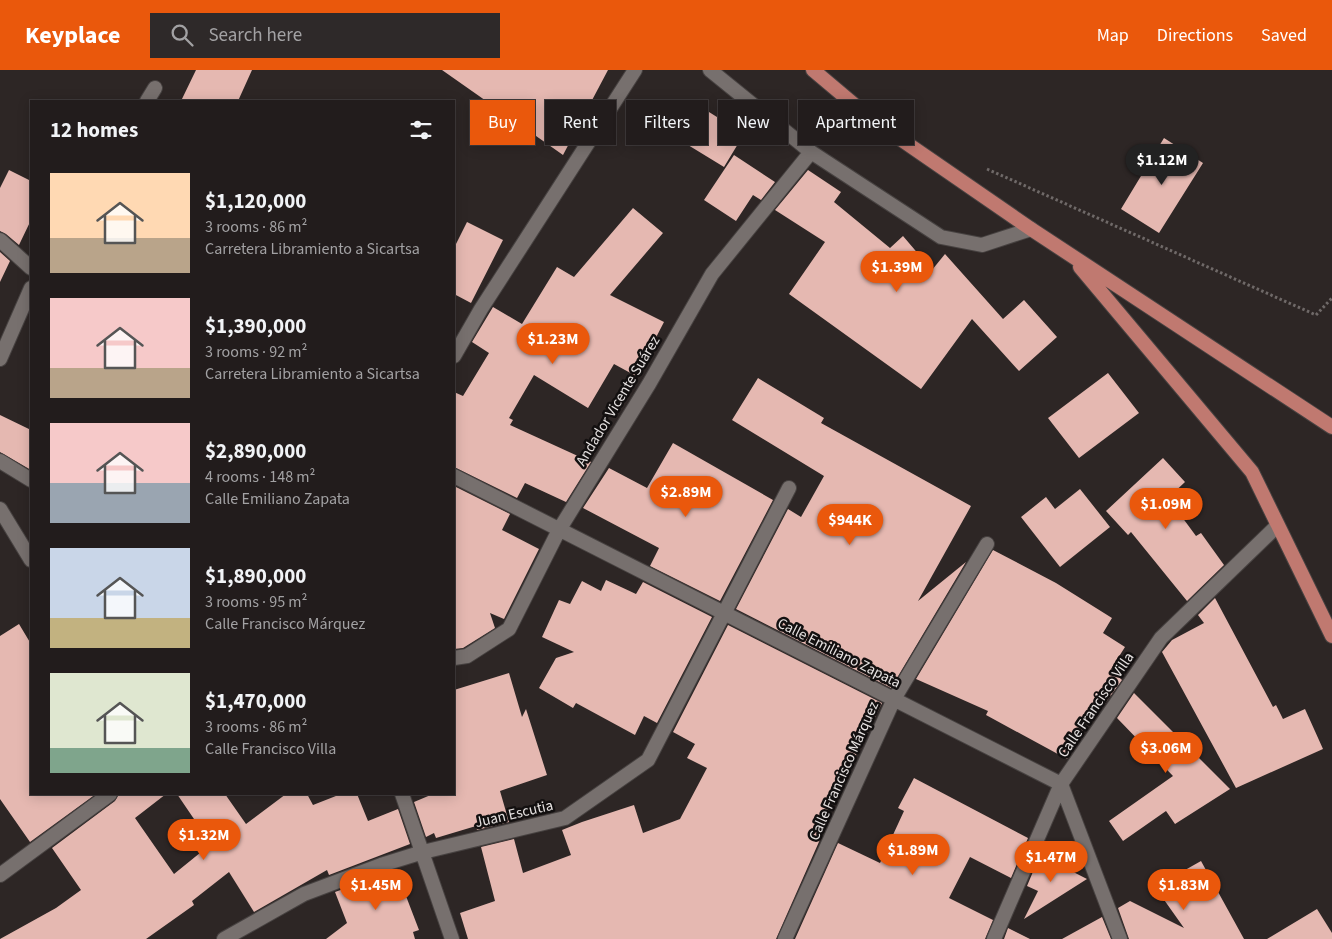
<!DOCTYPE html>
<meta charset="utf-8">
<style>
body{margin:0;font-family:"Source Sans 3",sans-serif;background:#2e2929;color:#f1f3f6;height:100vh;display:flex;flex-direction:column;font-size:19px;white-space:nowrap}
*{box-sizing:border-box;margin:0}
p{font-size:16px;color:#a2a1a3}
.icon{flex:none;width:28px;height:28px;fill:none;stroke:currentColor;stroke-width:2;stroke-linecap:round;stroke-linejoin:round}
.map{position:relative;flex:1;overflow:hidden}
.sheet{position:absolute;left:30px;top:30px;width:425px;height:695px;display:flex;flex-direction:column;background:#221c1c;border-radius:0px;box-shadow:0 2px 12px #0003,0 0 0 1px #3f3a3b}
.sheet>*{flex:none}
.banner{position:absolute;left:470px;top:30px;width:475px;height:45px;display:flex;gap:10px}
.price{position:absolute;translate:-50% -42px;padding:0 11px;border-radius:18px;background:#ea580c;color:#fff;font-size:16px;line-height:32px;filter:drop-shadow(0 1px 2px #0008)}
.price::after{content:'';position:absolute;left:50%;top:30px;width:15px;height:11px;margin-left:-8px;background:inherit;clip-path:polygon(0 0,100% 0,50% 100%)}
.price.selected{background:#222;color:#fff}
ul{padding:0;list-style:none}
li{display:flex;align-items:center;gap:15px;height:125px;padding:0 20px}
li span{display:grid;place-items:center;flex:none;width:140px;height:100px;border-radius:0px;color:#555}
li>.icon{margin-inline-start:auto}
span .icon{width:60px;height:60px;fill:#fffc;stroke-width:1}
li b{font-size:21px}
h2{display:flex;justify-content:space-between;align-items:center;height:60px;padding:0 20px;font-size:21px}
.tag{padding:0 18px;border-radius:0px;background:#221c1c;box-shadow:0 2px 12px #0003,0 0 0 1px #3f3a3b;font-size:18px;line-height:45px}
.tag.selected{background:#ea580c;color:#fff}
header{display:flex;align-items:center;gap:30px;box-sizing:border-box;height:70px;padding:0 25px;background:#ea580c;color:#fff}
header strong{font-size:24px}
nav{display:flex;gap:28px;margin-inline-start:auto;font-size:18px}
.search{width:350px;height:45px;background:#2e2929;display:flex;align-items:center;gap:12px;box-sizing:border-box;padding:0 18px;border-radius:0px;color:#a2a1a3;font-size:19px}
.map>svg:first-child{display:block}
.building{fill:#e5b8b1}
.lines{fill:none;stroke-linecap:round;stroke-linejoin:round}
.minor-casing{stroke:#474241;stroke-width:16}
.primary-casing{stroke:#474241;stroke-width:16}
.path{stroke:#6f6968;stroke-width:3;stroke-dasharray:2.5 2.5;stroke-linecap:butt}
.minor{stroke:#77706e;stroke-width:14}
.primary{stroke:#c07970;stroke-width:14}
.labels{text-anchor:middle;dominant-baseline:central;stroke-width:5;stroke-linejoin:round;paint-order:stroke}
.street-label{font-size:15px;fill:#e6e2e1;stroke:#131010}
</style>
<header>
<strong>Keyplace</strong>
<div class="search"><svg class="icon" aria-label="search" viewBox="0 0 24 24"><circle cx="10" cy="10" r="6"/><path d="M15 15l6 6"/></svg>Search here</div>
<nav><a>Map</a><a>Directions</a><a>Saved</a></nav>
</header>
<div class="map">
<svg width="1332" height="869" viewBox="0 0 1332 869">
<rect width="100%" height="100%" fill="#2d2625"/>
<path class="building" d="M196,0H252L238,31H181Z
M442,0H608L563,85Z
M709,42L744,64L724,97L688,75Z
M1164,68L1203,93L1159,163L1121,139Z
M734,85L775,112L761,130L753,125L736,151L704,130Z
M9,100L31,111V150L19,175L6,164L0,161V118Z
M808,100L841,122L834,132L890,178L903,166L932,200L945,184L1003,249L1024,230L1057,267L1019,301L972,249L921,319L789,224L825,172L775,140Z
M633,138L663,163L610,225L664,252L636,306L614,294L588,338L534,305L509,348L513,350L510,355L591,392L566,432L525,413L517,428L454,397V322L463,326L489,283L472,272L493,237L522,254L557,197L574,207Z
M467,152L503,170L471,233L454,224V178Z
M0,182L10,191L0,212Z
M1108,303L1139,343L1079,388L1048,348Z
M758,308L824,348L821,353L971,436L918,531L966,492L891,618L736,539L788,439L801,447L824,406L732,350Z
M0,345L31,360V400L0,382Z
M673,373L773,430L720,531L650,496L659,478L583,438L609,398L647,418Z
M1163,388L1185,412L1168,428L1196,466L1201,463L1224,495L1187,531L1131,462L1128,465L1106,441Z
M454,416L510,444L502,460L539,479L504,549L490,543L495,558L463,578L454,579Z
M1080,419L1110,457L1060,497L1021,447L1046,427L1055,439Z
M993,480L1056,513L1112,548L1103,563L1125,577L1111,599L1122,610L1104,635L1099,630L1067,689L986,645L988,641L916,609Z
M606,510L636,524L643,512L712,547L657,653L644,646L635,665L576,633L573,638L539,618L556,588L574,582L542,567L559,530L570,534L582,511L601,521Z
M1215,528L1273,637L1276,635L1283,649L1305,639L1323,679L1236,718L1162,582L1172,570L1204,553L1198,545Z
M19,554L31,574V724H96L30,772L0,729V566Z
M728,555L882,633L817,763L822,765L776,869H468L460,843L495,831L481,777L514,769L523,803L571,785L562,760L582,752L634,735L643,763L680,749L707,698L687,688L695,674L673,662Z
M509,603L522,647L526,639L547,705L500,721L509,752L477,760L476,756L436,768L434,763L426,767L414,732L433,724H454V620Z
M1134,623L1230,719L1175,754L1166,741L1123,771L1109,751L1173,706L1117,648Z
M914,708L1028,768L1011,808L970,787L949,828L993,850L985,869H795L838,773L880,793L904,741L898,738Z
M119,724H166L135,748L174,804L211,774L177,724H225L246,754L286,724H307L313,735L341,724H357L368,751L398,739L410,774L329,805L327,800L254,842L229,802L192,831L194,835L146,869H0L56,838L81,820L52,778L115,731Z
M1040,785L1087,809L1024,849L1038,821L1027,816Z
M1201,791L1244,869H1129L1118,838L1130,831L1184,858L1155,817Z
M396,800L419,860L413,862L415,869H326L347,853L335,822Z
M1317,839L1332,863V869H1267Z
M1102,847L1111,869H1062Z
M1008,858L1030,869H1004Z"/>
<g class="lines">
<defs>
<path id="minor" d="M710,0L811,82L941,167L982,175L1031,159
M147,31L155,18
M0,170L31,198
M454,286L481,239L635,0
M0,289L31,218
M0,391L31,410
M454,406L1061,714L1120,869
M0,439L31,490
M454,588L467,586L509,559L559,460L649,314L712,204L811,82
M402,724L452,869
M0,805L110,724
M224,869L304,824L381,795L423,782L565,748L648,690L789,418
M785,869L894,629L987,474
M994,869L1061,714L1161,568L1277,456"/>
<path id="primary" d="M813,0L870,48L1031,159L1332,357
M1080,197L1252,402L1332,566"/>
</defs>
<use href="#minor" class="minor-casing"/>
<use href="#primary" class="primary-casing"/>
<path class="path" d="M987,99L1316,245L1332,228"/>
<use href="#minor" class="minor"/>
<use href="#primary" class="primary"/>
</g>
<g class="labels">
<g class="street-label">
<text transform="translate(618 331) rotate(-59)">Andador Vicente Suárez</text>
<text transform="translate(839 583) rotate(27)">Calle Emiliano Zapata</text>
<text transform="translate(1096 635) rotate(-56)">Calle Francisco Villa</text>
<text transform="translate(844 701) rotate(-66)">Calle Francisco Márquez</text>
<text transform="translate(514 744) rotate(-13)">Juan Escutia</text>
</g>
</g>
</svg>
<b class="price selected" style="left:1162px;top:116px">$1.12M</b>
<b class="price" style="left:897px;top:223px">$1.39M</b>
<b class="price" style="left:553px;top:295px">$1.23M</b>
<b class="price" style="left:686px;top:448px">$2.89M</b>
<b class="price" style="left:1166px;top:460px">$1.09M</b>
<b class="price" style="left:850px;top:476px">$944K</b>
<b class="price" style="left:1166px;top:704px">$3.06M</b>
<b class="price" style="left:204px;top:791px">$1.32M</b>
<b class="price" style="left:913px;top:806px">$1.89M</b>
<b class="price" style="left:1051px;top:813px">$1.47M</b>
<b class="price" style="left:376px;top:841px">$1.45M</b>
<b class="price" style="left:1184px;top:841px">$1.83M</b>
<div class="banner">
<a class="tag selected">Buy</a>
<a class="tag">Rent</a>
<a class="tag">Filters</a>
<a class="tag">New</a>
<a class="tag">Apartment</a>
</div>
<section class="sheet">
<h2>12 homes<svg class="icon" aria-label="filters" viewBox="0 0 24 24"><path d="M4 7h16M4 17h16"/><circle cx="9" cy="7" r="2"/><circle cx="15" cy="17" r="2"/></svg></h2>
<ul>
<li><span style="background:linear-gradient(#ffd9b3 65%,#b9a48a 0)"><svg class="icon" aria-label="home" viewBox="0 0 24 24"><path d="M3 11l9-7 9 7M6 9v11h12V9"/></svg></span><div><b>$1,120,000</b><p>3 rooms · 86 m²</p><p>Carretera Libramiento a Sicartsa</p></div></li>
<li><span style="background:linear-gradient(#f6c9c9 70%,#b9a48a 0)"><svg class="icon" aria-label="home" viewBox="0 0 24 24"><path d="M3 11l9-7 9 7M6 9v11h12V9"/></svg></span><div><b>$1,390,000</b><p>3 rooms · 92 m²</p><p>Carretera Libramiento a Sicartsa</p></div></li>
<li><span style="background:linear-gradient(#f6c9c9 60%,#9aa5b1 0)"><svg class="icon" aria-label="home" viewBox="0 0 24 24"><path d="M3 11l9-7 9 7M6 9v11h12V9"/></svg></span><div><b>$2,890,000</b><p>4 rooms · 148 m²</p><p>Calle Emiliano Zapata</p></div></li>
<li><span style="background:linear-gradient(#c9d6e8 70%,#c2b280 0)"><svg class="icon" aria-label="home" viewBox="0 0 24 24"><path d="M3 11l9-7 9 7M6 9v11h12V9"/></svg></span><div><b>$1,890,000</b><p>3 rooms · 95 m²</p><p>Calle Francisco Márquez</p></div></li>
<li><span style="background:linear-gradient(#dfe7d0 75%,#7fa58c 0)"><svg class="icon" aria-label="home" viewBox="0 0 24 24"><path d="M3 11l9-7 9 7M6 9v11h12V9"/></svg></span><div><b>$1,470,000</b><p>3 rooms · 86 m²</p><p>Calle Francisco Villa</p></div></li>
</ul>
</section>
</div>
